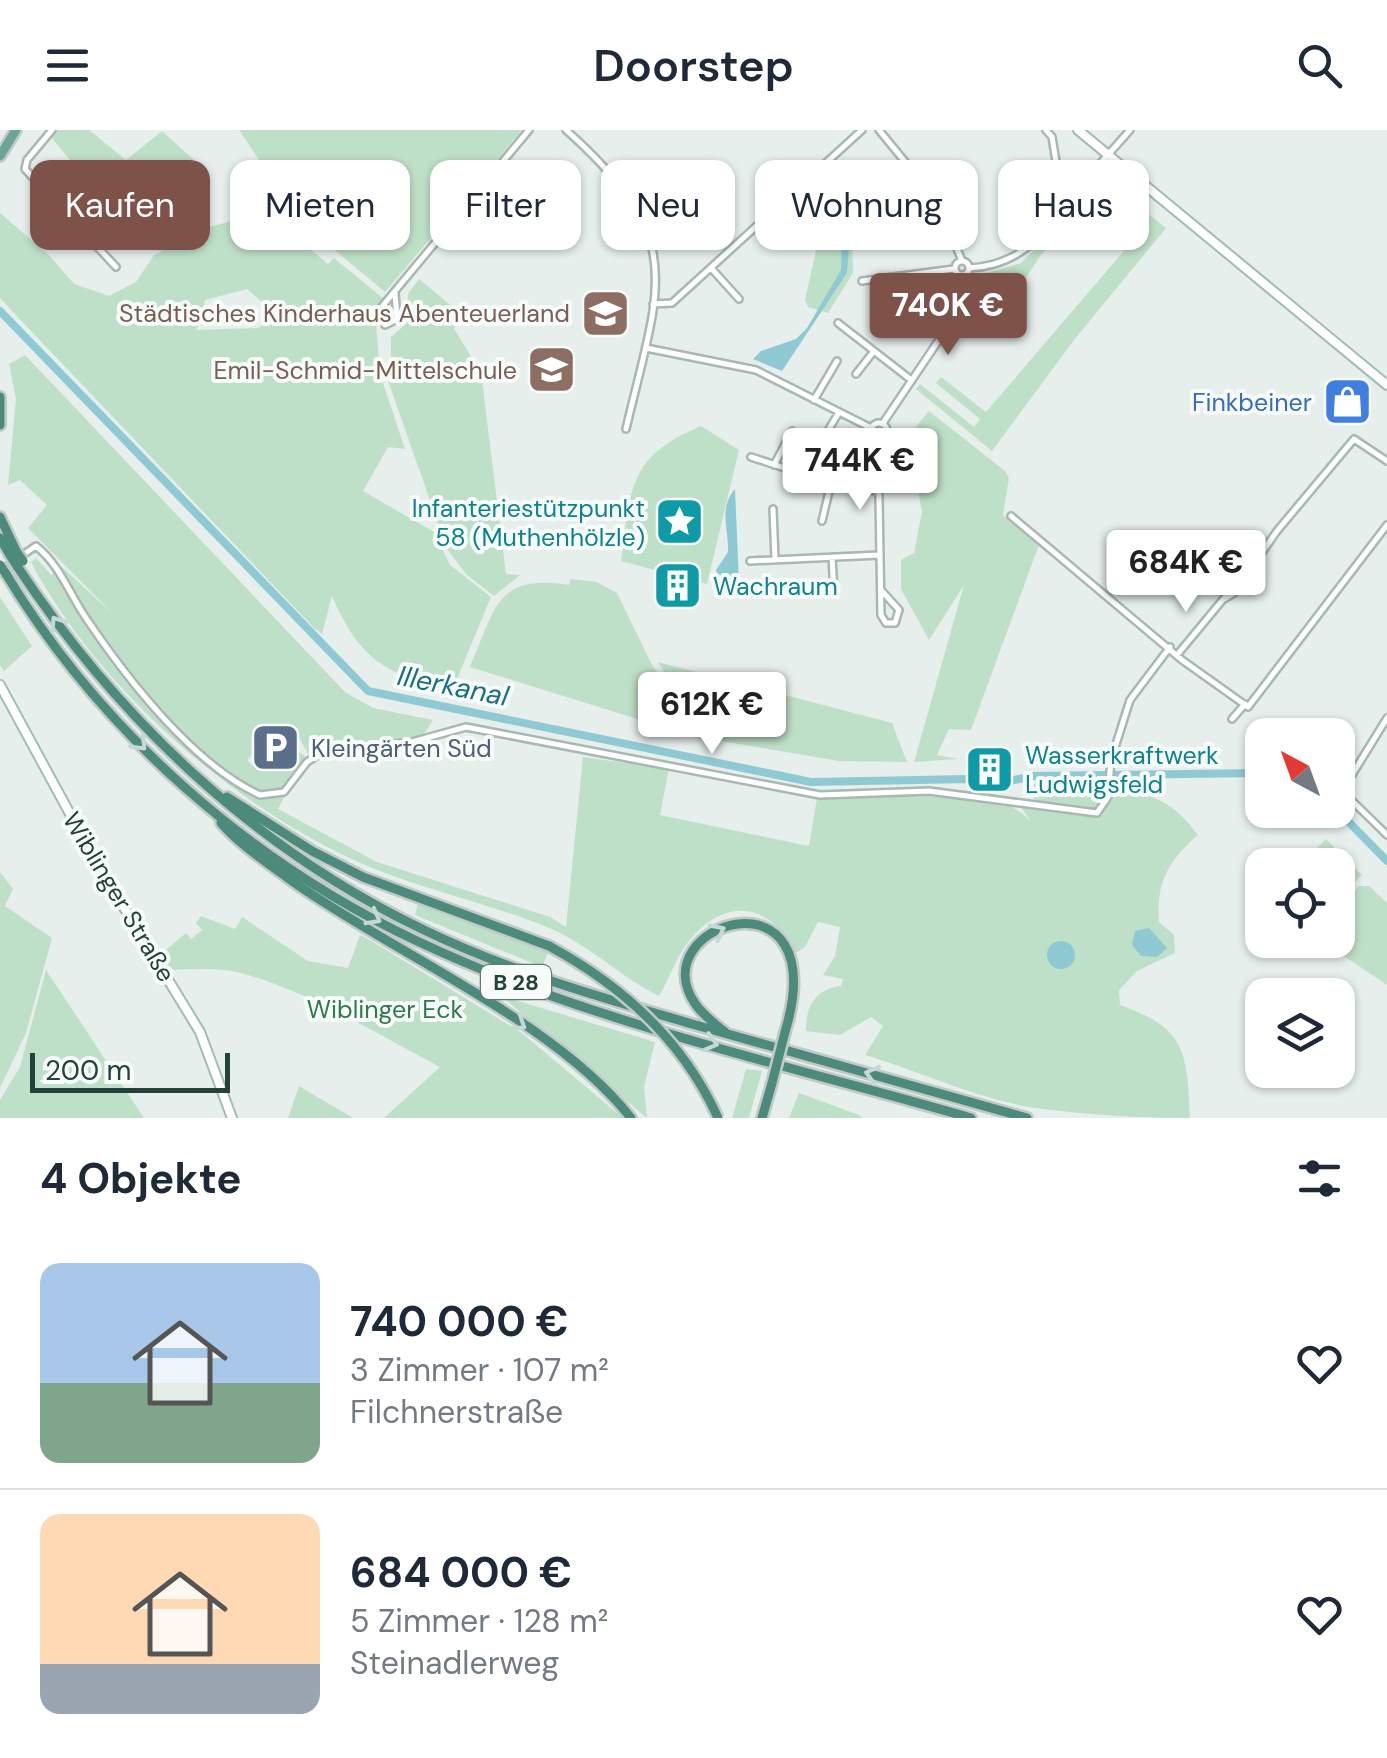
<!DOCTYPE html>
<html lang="de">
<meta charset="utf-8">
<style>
body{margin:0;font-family:"DM Sans",sans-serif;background:#f2f2f3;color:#1f2937;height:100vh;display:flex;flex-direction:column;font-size:38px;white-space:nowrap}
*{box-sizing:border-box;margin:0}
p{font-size:32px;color:#747a83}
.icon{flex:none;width:55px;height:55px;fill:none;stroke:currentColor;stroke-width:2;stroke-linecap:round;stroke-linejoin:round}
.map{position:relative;height:988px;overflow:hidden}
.details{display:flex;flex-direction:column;background:#fff;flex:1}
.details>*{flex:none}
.guide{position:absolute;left:30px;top:30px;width:1328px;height:90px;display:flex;gap:20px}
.needle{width:65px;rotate:319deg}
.fabs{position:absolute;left:1245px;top:588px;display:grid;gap:20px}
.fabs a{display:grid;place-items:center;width:110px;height:110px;border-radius:20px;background:#fff;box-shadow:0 2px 8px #0004;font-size:50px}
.scale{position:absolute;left:30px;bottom:25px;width:200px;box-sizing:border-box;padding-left:10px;border:5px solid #24423a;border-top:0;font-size:28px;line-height:35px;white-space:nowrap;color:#24423a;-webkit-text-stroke:8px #f7fbf9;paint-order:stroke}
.price{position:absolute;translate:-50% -85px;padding:0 22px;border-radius:10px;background:#fff;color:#222;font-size:32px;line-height:65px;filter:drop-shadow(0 2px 5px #0008)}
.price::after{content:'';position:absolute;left:50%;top:60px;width:30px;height:22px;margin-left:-15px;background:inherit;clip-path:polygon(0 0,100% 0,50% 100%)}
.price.on{background:#7f5249;color:#fff}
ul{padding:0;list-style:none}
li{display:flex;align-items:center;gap:30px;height:250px;padding:0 40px}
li+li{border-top:2px solid #e0e1e3}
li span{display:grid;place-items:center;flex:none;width:280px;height:200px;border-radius:20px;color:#555}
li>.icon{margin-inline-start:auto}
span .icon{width:120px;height:120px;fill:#fffc;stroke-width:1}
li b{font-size:42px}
h2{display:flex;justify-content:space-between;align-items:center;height:120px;padding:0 40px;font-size:42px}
.pill{padding:0 35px;border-radius:20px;background:#fff;box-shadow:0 2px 8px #0004;font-size:35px;line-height:90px}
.pill.on{background:#7f5249;color:#fff}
header{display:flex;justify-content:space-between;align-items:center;height:130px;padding:0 40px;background:#fff;font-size:45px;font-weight:600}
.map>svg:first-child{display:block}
.green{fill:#bfe0c8;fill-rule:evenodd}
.water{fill:#8ec9d4}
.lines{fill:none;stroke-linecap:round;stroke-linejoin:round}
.canal{stroke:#8ec9d4;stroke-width:8}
.minor-casing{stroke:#a8b8b2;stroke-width:10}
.secondary-casing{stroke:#a4bbb3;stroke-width:12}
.primary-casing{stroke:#c2cac8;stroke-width:14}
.trunk-casing{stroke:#c2cac8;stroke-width:14}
.minor{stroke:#fff;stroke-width:5}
.secondary{stroke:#fff;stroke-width:8}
.primary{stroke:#6aa596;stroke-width:9}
.trunk{stroke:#4c8a7c;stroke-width:9}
.trunk-bridge-casing{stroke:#c2cac8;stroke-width:14;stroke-linecap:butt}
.trunk-bridge{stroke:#4c8a7c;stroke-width:9}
.oneway{stroke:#c4d9d4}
.labels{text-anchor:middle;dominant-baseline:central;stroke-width:8;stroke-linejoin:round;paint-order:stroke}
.shield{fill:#f7fbf9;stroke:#637a73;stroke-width:2.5}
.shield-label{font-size:22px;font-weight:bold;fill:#24423a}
.education-label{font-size:25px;fill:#785e54;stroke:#f7fbf9;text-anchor:end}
.shop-label{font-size:25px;fill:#366cbe;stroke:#f7fbf9;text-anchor:end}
.culture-label{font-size:25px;fill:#0d838f;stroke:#f7fbf9;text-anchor:start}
.service-label{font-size:25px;fill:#4e5e75;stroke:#f7fbf9;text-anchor:start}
.street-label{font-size:25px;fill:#24423a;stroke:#f7fbf9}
.park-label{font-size:25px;fill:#2d7a4b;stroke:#f7fbf9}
.water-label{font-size:28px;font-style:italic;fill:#1c6f80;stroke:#f7fbf9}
</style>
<header><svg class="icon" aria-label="menu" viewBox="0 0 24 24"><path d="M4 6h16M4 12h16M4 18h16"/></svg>Doorstep<svg class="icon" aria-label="search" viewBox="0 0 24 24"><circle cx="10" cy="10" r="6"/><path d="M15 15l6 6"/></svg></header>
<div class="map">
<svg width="1387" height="988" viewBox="0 0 1387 988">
<rect width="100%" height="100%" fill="#e6efeb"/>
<path class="green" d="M57,0H89L126,30L162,1L194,30L138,94L125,96L51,7Z
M239,0H522L385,162L270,66L262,34Z
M1102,47L1166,98L1074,210L992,321L916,259L920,254L974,297L980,289L936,253L941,247L986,282L1147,94L1103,57L1075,91L1068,84Z
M0,83L50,126L74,154L109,166L136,152L154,125L213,96L239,89L285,98L328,134L334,128L384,169L375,180L380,244L405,319L388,317L363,361L434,402L450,435L491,467L452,561C385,544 360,530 332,466L322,504L314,498L13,182L0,168ZM247,159L263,173L268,188L259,198L197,200L205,170Z
M1061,92L1069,97L1040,126L1022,154L1013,147L1004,157L989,152L980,163L983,168L970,171L973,147L1021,133Z
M852,102L853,143L828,183L808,177L805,170L818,112Z
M419,149L459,182L454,199L481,242L506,444L520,445L494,466L467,445L447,419L385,242L391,240V207L407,193L408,164Z
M25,225L345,562L373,578L433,590L422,607L308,624L293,596L269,606L247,630L252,635L263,626L280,636L297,621L305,626L278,679L377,732L550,787L566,797L583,627L669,639L660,685L809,716L817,668C881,669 985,641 1031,692L1021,677L1097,685L1112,671L1115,661C1157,662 1177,677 1198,705C1168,731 1156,753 1159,792L1174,805L1175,823L1137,841L1119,860L1120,875C1186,898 1187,921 1190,988C1140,988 1092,985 1043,979C983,972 923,942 865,925L883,896L871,887L840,905L806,901C806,876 815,859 841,856L843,849L823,845L835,826L840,797L818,792L805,817L796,823C773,778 733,765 695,804C678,821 671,846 659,866C620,847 590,815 549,798C491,774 428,761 370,737C237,681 98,559 31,432L36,428L51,445L62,437L113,484L28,398L47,375L20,350L8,355L16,269L9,234Z
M929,281L1005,341L1009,348L1003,385L1040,412L971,600L949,599L937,625L958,629L914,632L964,455L929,510L901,459V430L914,423L922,382L908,306Z
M701,296L739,320L707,454L621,431C631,359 627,327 701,296Z
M570,449L597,452L617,463L653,537L678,570L679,602L470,537C495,479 496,443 569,455Z
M0,467L32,516L4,541L0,535Z
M658,532L892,593L907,632L839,631L686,605L683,570Z
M1109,650L1096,679L1034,672V654Z
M1326,709L1362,745L1339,768L1338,735L1303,732Z
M0,742L13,759L5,776L52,808L26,903L0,958Z
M1359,756H1369L1387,773V855L1320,810H1338V781Z
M418,772L548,822L542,837L415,785Z
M201,786L235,799L242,787L308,831L348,838L360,805L370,810L522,903L623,988H384L440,937C379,905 315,865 248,845C223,837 196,839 170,840L160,825L186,803L191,809L202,800L196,793Z
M46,840L144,988H0V970L20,937Z
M501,866L655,912L644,957L647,988Z
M746,939L762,941L749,988H732Z
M299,956L353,988H288Z
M799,963L859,985L862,988H789Z"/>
<path class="water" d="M850,107L847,143L782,241L753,229L761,221L796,209L807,198L841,140L842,109Z
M735,359L739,453L719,448L716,440L728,422C729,399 718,379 735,359Z
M1149,798L1167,818L1157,827L1141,826L1132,815L1135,801Z
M1047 825a14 14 0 1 1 28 0a14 14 0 1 1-28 0Z"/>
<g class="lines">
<path class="canal" d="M0,181L368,561L811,652L970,649L993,655
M997,654L1032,646L1262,643
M1337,680L1387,731"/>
<defs>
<path id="minor" d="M52,0L27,30L25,39L116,137
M566,0C689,110 660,154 626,299
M879,0L938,72L962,131
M1046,0L1052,7L1058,44L1072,51L1091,44L1130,0
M887,80L903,98
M869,97L921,48
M955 138a7 7 0 1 1 14 0a7 7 0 1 1-14 0Z
M711,138L739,169
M969,138C1020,136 1057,99 1072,51
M862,151L954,139
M395,163L397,189L385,195L380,179L529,0
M653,174L672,173L862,0
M910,179V147
M838,193L910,249
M646,218L756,240L871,298
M856,244L874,221
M814,270L837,231
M871 301a8 8 0 1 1 16 0a8 8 0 1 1-16 0Z
M883,293L951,192L962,146
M878,309L881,485L886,493H895L899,480L881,460
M818,317L838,284
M751,327L831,353L876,361
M774,335L792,301
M773,379L775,430
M1011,386L1182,530L1248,577L1387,395
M822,391L831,353
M21,426L36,416C61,436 70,466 88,491C128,550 194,635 260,665L284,662L307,632L321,623L412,612L466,597L820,665L929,661L1097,683L1108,667L1111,630L1130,570L1170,517
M832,427L834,462
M750,431L879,425
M1224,469L1234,463L1277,401L1354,309L1387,331
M1177,525L1254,432
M1387,588L1342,661L1387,705
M1232,589L1245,574"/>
<path id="secondary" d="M1078,0L1387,255
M0,555L95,730L200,902L232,988"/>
<path id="primary" d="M0,26L16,0"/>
<path id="trunk" d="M0,267V295
M0,387L16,421
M0,408L10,425
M17,436C119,590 254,718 422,799C508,841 600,867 692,894C804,926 915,956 1027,988
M6,444C102,603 250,732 417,811C585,891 791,936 971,988
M227,667L312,721L363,747L549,816
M221,693C241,716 268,733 292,751C395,824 555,891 631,988
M725,902C715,894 704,886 696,875C638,793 836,732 785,902
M762,988L772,953"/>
</defs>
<use href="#minor" class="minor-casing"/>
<use href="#secondary" class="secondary-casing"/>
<use href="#primary" class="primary-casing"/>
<use href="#trunk" class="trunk-casing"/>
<use href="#minor" class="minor"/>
<use href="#secondary" class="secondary"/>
<use href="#primary" class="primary"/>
<use href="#trunk" class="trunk"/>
<defs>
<path id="trunk-bridge" d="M16,421L23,431
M10,425L17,436
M0,435L6,444
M549,816C623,856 683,910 718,988
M772,953L785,902"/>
</defs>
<use href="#trunk-bridge" class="trunk-bridge-casing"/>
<use href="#trunk-bridge" class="trunk-bridge"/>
</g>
<defs><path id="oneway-chevron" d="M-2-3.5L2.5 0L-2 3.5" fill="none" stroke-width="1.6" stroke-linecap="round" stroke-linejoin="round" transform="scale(2.5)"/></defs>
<g class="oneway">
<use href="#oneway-chevron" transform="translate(57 493) rotate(-124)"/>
<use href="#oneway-chevron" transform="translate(140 614) rotate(46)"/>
<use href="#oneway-chevron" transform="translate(374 788) rotate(29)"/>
<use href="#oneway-chevron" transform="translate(718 801) rotate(-27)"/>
<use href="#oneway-chevron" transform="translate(519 894) rotate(33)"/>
<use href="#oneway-chevron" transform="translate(711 913) rotate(16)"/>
<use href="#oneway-chevron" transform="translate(872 944) rotate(-164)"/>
</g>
<defs>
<symbol id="school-square" viewBox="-11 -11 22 22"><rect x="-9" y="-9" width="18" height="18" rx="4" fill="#8d6e63" stroke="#f7fbf9"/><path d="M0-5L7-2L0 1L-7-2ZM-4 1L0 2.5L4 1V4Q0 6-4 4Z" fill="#fff"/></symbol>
<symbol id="shop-square" viewBox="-11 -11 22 22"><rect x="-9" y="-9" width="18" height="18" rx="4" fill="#3f7fe0" stroke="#f7fbf9"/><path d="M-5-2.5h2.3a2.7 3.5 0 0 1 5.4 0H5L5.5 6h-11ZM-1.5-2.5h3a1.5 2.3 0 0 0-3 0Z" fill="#fff"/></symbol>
<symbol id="sight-square" viewBox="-11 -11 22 22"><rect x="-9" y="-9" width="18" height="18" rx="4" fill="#0f9aa8" stroke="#f7fbf9"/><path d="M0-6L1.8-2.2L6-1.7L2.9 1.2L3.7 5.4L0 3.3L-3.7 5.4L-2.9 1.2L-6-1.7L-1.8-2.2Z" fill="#fff"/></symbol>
<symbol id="building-square" viewBox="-11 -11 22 22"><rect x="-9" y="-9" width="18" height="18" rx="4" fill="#0f9aa8" stroke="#f7fbf9"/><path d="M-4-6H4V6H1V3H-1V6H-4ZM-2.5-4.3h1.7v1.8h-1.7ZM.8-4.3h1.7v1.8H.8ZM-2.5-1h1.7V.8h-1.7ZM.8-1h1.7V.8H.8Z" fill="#fff"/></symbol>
<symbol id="parking-square" viewBox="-11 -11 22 22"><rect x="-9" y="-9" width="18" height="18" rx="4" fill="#5c6f8a" stroke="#f7fbf9"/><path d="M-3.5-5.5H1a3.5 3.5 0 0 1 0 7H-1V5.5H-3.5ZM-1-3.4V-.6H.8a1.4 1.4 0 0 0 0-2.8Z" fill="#fff"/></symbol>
</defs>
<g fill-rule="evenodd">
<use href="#school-square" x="578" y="156" width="55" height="55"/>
<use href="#school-square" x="524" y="212" width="55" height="55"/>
<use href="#shop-square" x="1320" y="244" width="55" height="55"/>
<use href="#sight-square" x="652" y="364" width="55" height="55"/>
<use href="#building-square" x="650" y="428" width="55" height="55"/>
<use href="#parking-square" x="248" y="590" width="55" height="55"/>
<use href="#building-square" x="962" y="612" width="55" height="55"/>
</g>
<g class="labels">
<rect class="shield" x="481" y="835" width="70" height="34" rx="8"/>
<g class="shield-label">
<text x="516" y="852">B 28</text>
</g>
<g class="education-label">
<text x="570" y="183">Städtisches Kinderhaus Abenteuerland</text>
<text x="517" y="240">Emil-Schmid-Mittelschule</text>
</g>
<g class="shop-label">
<text x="1312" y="272">Finkbeiner</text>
</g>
<g class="culture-label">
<text x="645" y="378" text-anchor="end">Infanteriestützpunkt<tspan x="645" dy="29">58 (Muthenhölzle)</tspan></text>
<text x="713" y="456">Wachraum</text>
<text x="1025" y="625">Wasserkraftwerk<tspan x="1025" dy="29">Ludwigsfeld</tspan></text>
</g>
<g class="service-label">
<text x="311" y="618">Kleingärten Süd</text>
</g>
<g class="street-label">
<text transform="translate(119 767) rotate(59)">Wiblinger Straße</text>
</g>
<g class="park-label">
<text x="385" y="879">Wiblinger Eck</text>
</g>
<g class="water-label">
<text transform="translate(453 556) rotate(11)">Illerkanal</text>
</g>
</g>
</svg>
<div class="fabs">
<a><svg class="needle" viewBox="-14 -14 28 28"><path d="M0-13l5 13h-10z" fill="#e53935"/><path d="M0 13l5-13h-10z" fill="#747a83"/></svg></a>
<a><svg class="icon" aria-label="locate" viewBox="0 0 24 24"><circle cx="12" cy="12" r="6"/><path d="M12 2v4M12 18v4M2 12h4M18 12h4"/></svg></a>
<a><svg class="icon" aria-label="layers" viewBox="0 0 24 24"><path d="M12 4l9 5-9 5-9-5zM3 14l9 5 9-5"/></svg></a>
</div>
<div class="scale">200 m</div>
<b class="price on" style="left:948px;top:228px">740K €</b>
<b class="price" style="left:860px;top:383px">744K €</b>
<b class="price" style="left:1186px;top:485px">684K €</b>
<b class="price" style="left:712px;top:627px">612K €</b>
<div class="guide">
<a class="pill on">Kaufen</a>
<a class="pill">Mieten</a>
<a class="pill">Filter</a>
<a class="pill">Neu</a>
<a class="pill">Wohnung</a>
<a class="pill">Haus</a>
</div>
</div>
<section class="details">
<h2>4 Objekte<svg class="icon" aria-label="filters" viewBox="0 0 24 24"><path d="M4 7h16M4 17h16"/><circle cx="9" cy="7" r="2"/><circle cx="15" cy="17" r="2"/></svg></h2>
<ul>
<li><span style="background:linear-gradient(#a9c7e8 60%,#7fa58c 0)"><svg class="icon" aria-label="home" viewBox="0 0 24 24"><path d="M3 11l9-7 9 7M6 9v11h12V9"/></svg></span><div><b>740 000 €</b><p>3 Zimmer · 107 m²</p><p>Filchnerstraße</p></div><svg class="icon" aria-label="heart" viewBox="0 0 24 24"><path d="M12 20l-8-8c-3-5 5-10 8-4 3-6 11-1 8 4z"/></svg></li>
<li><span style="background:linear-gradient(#ffd9b3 75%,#9aa5b1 0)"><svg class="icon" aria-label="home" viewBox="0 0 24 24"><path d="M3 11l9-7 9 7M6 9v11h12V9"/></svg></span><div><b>684 000 €</b><p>5 Zimmer · 128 m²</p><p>Steinadlerweg</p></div><svg class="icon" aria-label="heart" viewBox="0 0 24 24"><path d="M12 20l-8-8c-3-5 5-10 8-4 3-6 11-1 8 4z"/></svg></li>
</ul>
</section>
